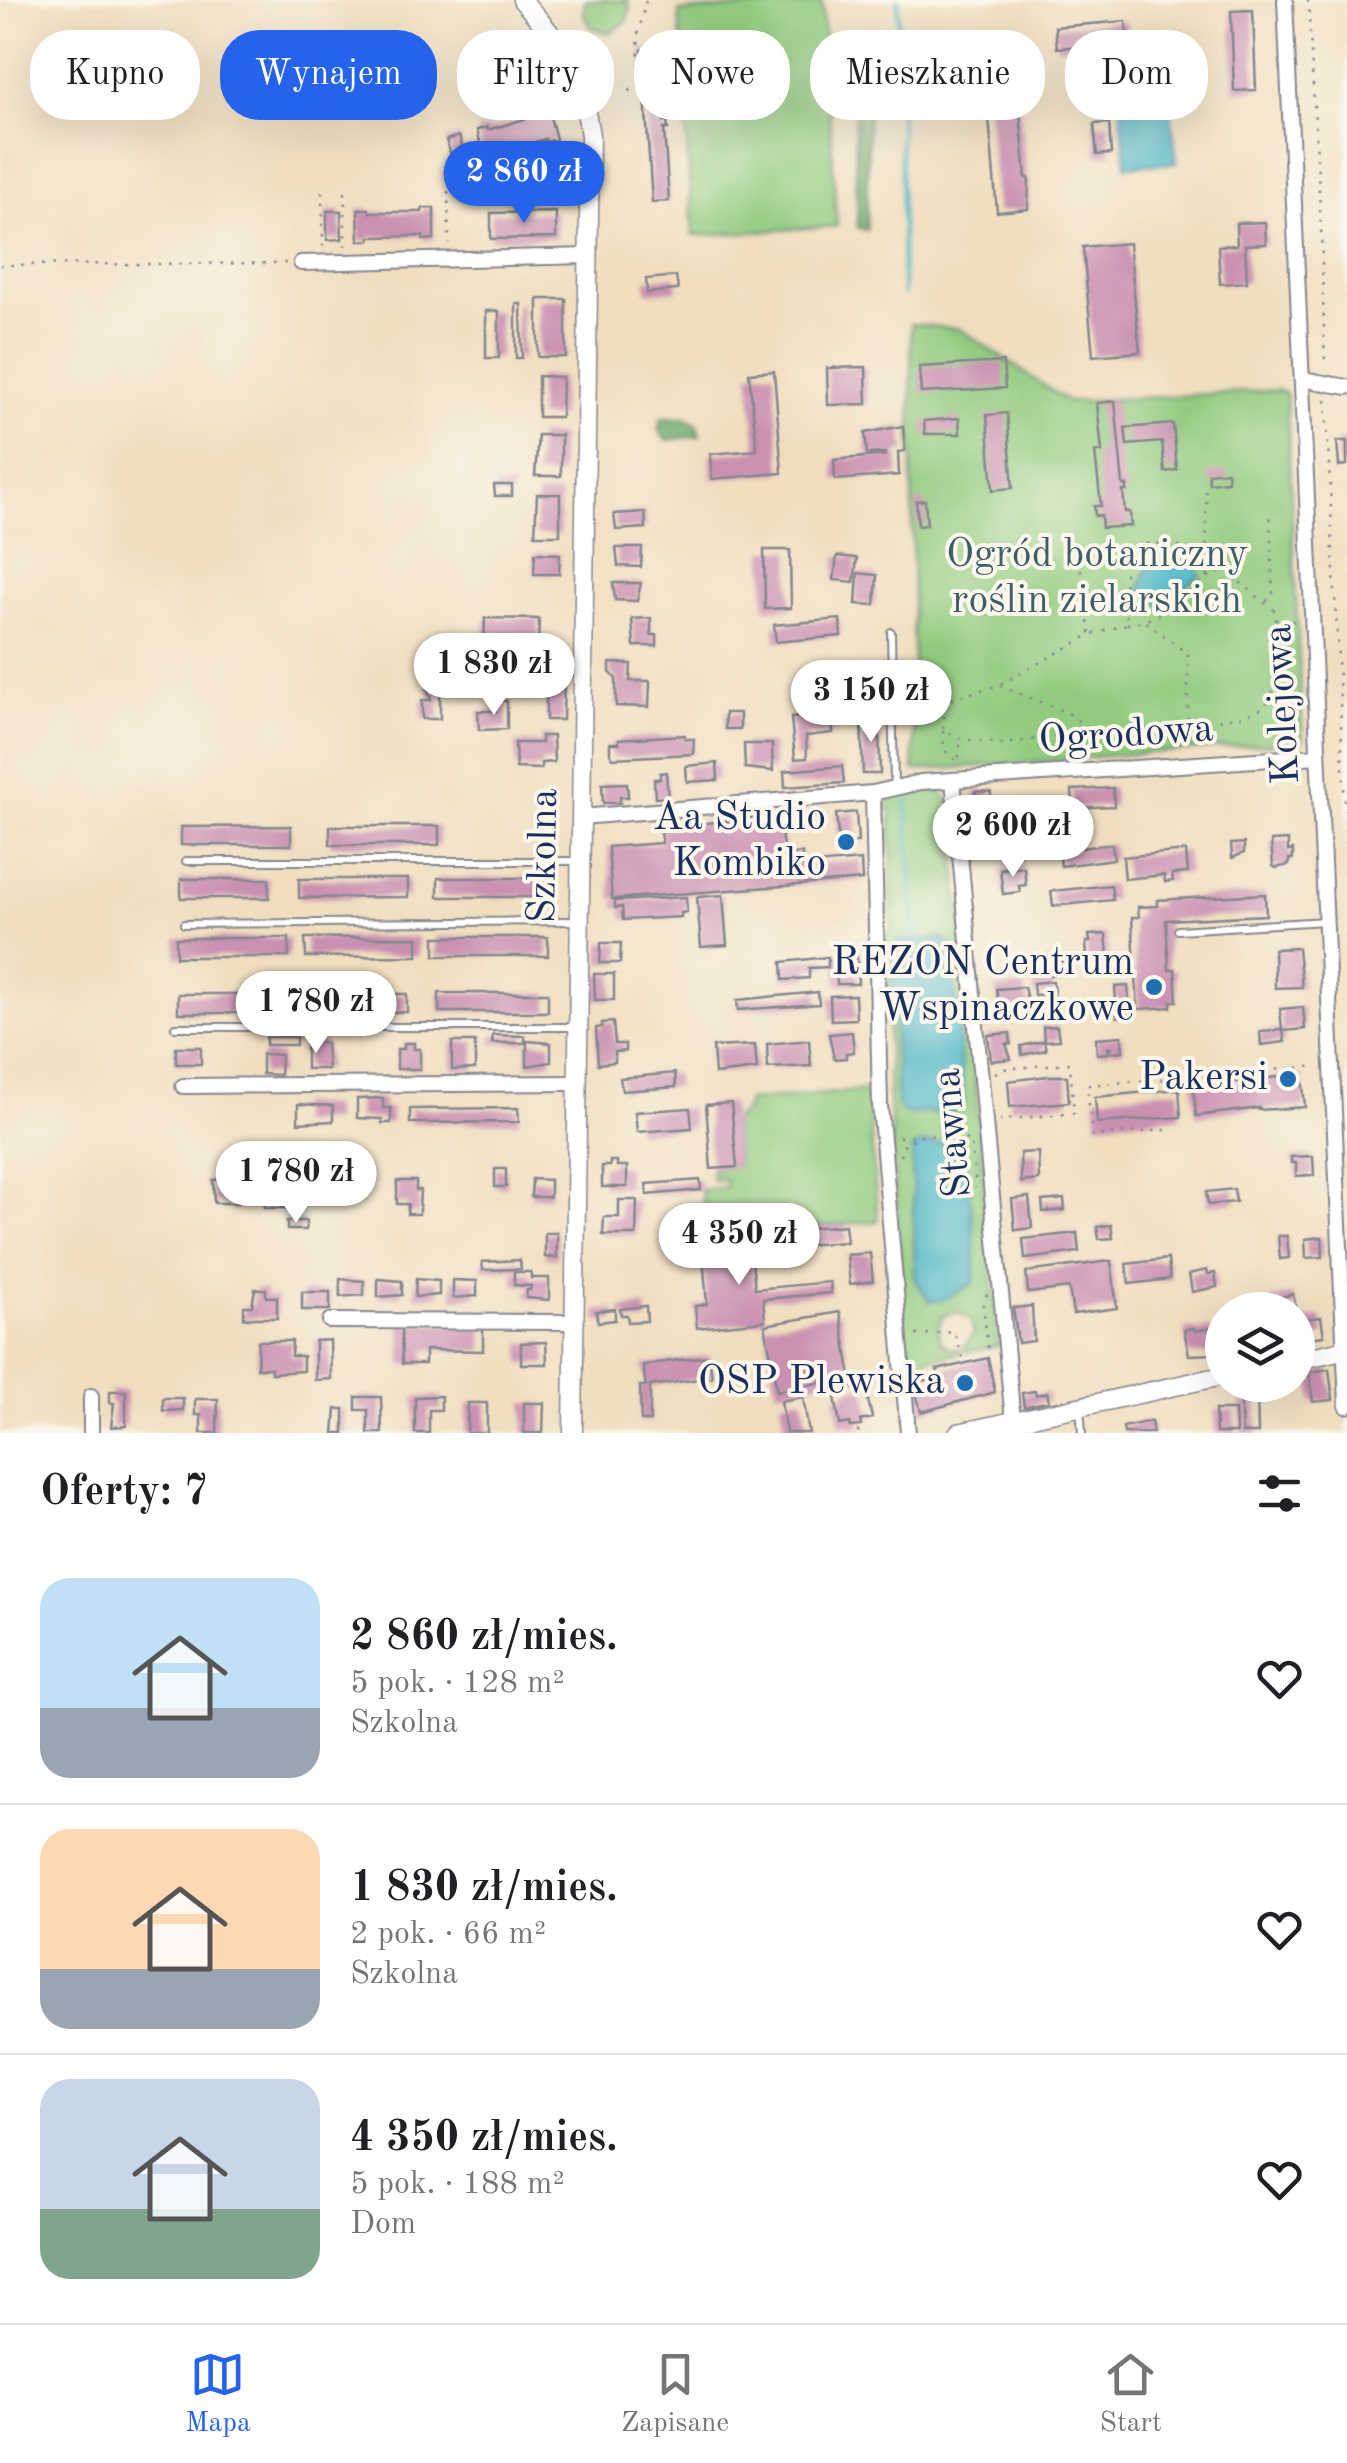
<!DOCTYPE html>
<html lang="pl">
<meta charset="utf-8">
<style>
body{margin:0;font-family:"Old Standard TT",serif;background:#f6f6f6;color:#202124;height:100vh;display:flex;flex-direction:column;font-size:38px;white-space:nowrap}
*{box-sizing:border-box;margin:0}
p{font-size:32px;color:#757577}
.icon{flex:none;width:55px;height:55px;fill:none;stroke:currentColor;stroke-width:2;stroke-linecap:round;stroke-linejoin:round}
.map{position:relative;height:1433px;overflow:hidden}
.panel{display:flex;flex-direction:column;background:#fff;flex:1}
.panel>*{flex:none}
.banner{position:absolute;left:30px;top:30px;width:1288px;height:90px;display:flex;gap:20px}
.buttons{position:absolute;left:1205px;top:1292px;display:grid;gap:20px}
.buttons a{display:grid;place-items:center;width:110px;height:110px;border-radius:50%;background:#fff;box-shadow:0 10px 40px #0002;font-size:50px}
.price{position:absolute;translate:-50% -85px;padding:0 22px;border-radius:35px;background:#fff;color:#222;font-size:32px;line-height:65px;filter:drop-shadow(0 2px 5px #0008)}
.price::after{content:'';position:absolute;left:50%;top:60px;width:30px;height:22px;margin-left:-15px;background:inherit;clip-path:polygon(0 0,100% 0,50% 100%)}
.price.active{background:#2563eb;color:#fff}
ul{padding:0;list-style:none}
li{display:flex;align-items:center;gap:30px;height:250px;padding:0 40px}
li+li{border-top:2px solid #e0e0e0}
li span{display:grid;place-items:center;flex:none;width:280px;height:200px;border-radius:30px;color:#555}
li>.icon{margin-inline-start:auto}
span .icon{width:120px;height:120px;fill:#fffc;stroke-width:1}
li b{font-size:42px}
h2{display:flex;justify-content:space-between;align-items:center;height:120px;padding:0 40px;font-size:42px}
.tag{padding:0 35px;border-radius:40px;background:#fff;box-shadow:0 10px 40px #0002;font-size:35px;line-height:90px}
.tag.active{background:#2563eb;color:#fff}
.menu{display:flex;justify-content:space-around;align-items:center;height:140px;border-top:2px solid #e0e0e0;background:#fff;font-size:28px;color:#757577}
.menu a{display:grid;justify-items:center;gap:5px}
.menu .active{color:#2563eb}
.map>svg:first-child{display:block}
.green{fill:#92cb7f;stroke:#567d6e;stroke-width:2.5}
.forest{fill:#75af6e;stroke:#486f66;stroke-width:2.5}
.water{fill:#48b5c4;stroke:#327291;stroke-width:2.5}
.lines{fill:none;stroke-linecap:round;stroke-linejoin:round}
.stream{stroke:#48b5c4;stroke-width:4}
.building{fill:#ca90b2}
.service-casing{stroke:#86868e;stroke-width:10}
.minor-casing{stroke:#86868e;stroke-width:18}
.tertiary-casing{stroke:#86868e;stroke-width:21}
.path{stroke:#86868e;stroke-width:2.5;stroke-dasharray:2.5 8;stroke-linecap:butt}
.service{stroke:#fff;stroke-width:6}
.minor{stroke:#fff;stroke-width:14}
.tertiary{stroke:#fff;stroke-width:18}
.poi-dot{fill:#1f6fb2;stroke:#fbf7ec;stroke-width:4}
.labels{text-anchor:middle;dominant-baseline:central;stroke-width:8;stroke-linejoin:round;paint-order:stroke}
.park-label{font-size:40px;fill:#3f5e68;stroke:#fbf7ec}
.street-label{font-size:40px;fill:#1b2f5e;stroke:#fbf7ec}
.poi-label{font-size:40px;fill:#1b2f5e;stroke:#fbf7ec;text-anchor:end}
</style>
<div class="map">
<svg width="1347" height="1433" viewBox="0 0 1347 1433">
<rect width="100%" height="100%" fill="#fbf7ec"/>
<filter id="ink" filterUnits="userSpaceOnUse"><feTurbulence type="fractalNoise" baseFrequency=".01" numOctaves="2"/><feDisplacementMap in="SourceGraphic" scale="20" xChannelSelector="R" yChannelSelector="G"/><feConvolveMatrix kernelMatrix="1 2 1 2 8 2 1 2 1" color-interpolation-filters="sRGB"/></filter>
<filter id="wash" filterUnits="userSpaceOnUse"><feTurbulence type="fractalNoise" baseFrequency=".0048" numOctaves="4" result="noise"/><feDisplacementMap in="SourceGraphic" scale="40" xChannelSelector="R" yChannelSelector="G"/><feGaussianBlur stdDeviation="2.25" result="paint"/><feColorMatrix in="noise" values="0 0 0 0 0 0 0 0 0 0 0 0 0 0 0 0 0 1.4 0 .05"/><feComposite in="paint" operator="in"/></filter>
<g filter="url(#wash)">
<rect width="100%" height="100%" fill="#f0debf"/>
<path class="green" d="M585,0H627L630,9L626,23L608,33L592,28L584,15Z
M822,3L837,226L693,236L679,12Z
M911,324L960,329L1068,402L1278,390L1286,394L1303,741L914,771Z
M939,790L950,802L999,1346L965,1352L963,1347L974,1334L971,1320L958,1312L944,1315L938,1326L940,1341L952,1349L959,1348L960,1353L906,1363L889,1098L886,936L892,931L891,809H884V804L901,795Z
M867,1090L878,1221L708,1236L701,1190L726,1187L725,1179L713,1180L711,1169L737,1166L733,1121L745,1111L747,1101Z"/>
<path class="forest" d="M854,109H868L867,230L858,228Z
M662,418H685L697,424L700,436L666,440L658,430Z"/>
<path class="water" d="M1169,91L1177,163L1126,166L1121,109L1131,94Z
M1177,559L1196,566L1201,574L1177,593L1146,609C1139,588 1140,576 1155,560Z
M941,938L950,944L952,949L964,1102L953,1112L905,1114L897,1105L891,950L897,941Z
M953,1143C971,1156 977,1258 974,1283L943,1300L929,1301L915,1278L912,1149L921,1144Z"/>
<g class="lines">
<path class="stream" d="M898,0L903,294
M907,801L915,939"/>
</g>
<g id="blocks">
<path class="building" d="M1253,10L1256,90L1234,91L1231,11Z
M1126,21L1128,43L1057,48L1055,27Z
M659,49L664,121H667L668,129H664L669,201L652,202L642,50Z
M1017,80L1026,178H1029L1028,209L997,212L986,83Z
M548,109L556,139L546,142L545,139L495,154L496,157L485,160L477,130L487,127L488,130L538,115L537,112Z
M1109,123L1111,154L1097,155L1094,124Z
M459,136L468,164L455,168L446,140Z
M423,208H434V239L423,240V236L370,237V240L359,241L358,209H369V212H422Z
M327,211H341L342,239L327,240Z
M556,212V238L491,239V213Z
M1265,222L1266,244L1245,245L1247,282L1220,284L1218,246L1237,245L1236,223Z
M1129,243L1140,352L1093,356L1083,247Z
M676,276L678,290L647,293L646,279Z
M538,299H566V357H538Z
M516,304H521L522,358H516Z
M486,311H499V358H486Z
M1003,362L1005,388L921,393L919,367Z
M866,367L867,404L828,405L827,368Z
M774,371L782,473L712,479L710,454L757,450L749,373Z
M538,376L562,377L561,417H538Z
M1115,401L1123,485H1127V491H1123L1125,512H1130L1131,526L1102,528L1101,515L1095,516L1094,506H1101L1095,452H1102L1097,403Z
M1007,413L1013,488L993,490L987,415Z
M959,418L960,434H925L924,421Z
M1173,424L1177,470L1165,472L1162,442L1127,445L1125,428Z
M903,426L905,451L898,452L899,475L835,480L834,460L885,455V453L867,454L865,433Z
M538,435H561V476H535Z
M1337,441H1347V465L1339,466Z
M1227,471L1228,481L1209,483L1208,473Z
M494,485H512V496H495Z
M537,494H560V535H535Z
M925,500L927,525L918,526L916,501Z
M645,512L646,528L616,530L614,514Z
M616,548H642L641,567L618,566Z
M764,550H790L791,608L765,609Z
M535,553L560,554L559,574H534Z
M837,556L857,558L854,582L834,580Z
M858,573L877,575L875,605L856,604Z
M613,583H641L637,601L615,600Z
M485,618L539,619L538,646L484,645Z
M651,618V635H657V646H634L632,619Z
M840,619L841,636L776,642L774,625Z
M610,663L631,664L630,681H650L649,707L616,706V679L610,672Z
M512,671H529V681L512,682Z
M546,678H564L563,720H546Z
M426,685H440V719H422V700H431Z
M496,701H507V729L479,730L478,711H496Z
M725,713H740V729H725Z
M832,715L833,733L806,736L807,758L795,759L791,718Z
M879,716L880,774H863L861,717Z
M685,735V739H694L693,754L613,758L610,753V743H619V739Z
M541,736H553L554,762L541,763V769L516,768L515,743H541Z
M744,744H772L773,771L745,768Z
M717,763L718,780L687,782L686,766Z
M842,766L844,783L785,787L784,771Z
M666,772L668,797L655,798L654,779H660V773Z
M627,783L628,797H620V803H603L602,784Z
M1113,788L1114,806L1073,808L1072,790Z
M975,791L991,792L990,824L973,823Z
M856,812L858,842L839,844L836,814Z
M1013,815H1021L1020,855H1012Z
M1074,815L1076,840L1062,841L1061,816Z
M761,817L763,832L781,831L784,855L802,853V865L861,860L862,880L612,899L608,847L662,843L661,828Z
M291,826V845H181V827Z
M330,826H439V845H330Z
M1288,840V851L1293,850V859H1289V865L1276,868L1273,866L1271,841Z
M1244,843V853L1232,858L1231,844Z
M1112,844L1114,859L1061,866L1059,851Z
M1186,851L1188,873L1172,874L1173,881L1165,882L1164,875L1125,879L1123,857Z
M1024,867L1026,885L1019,886L1020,892L1003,894L1000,869Z
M438,878H547L548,897H438Z
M181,879H269V898H181Z
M299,879H408V897L299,898Z
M1111,885L1113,900L1053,906L1051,891Z
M1265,894L1266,915L1166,920L1169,970L1175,969L1177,1001H1171V1007L1138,1009L1132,917H1139L1138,907L1158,906V900Z
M723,895L727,945L701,947L697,897Z
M686,897L687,912L681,913V917L623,920L622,907L615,908V901Z
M1106,934L1110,976L1088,977L1086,942H1090L1089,935Z
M418,937V956L306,957L305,938Z
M435,937H548V956H435Z
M176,938H289V957H176Z
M601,943H621L620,963H600Z
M1298,948L1302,987L1275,988L1274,949Z
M857,955L858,984H837L835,956Z
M828,957V967L809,968V978L783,980L782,962Z
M1061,959L1063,974L1049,975L1047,961Z
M594,974H614V1000H595Z
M1053,981L1054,994L1034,995L1033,983Z
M1128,986L1130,1016L1117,1017L1115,987Z
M1024,987L1029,1007L1000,1009L996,989Z
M818,992L819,1004L738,1010L737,1000Z
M439,993H548V1012H439Z
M178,994H266V1013H178Z
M298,994H407V1012L298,1013Z
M855,995L856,1019L831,1020L830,996Z
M1303,1007L1305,1029L1283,1031L1285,1042L1261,1045L1260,1032L1282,1030L1280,1009Z
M613,1022L615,1044H625V1051L615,1052V1062L598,1064L596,1028L602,1027V1023Z
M1057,1026L1059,1040L1044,1041L1043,1027Z
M852,1032L854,1052L846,1053V1058L834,1059L829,1034Z
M1010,1033L1011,1044H1006L1011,1059L991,1061L988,1035Z
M493,1035L525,1036V1043H492Z
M1122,1036L1123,1051L1112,1052V1047H1108L1109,1053L1097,1054L1096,1038Z
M266,1037H296V1045H266Z
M809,1040L811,1066L768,1068L767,1044Z
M527,1041L551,1043V1062L527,1066Z
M1044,1041L1046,1050L1022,1055L1021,1046Z
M306,1042L326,1043L328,1069H306Z
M452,1042H475V1069L452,1070Z
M404,1043H414V1049H420V1069H397V1049H404Z
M755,1045L757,1069L715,1074L713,1047Z
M176,1047H201V1064H176Z
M262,1054L281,1055L280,1075L262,1074Z
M675,1073L676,1087L622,1091L620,1078Z
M1302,1075L1305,1107L1259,1110V1108L1196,1116L1193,1084L1257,1081V1079Z
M1048,1076H1067L1069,1102L1010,1107L1008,1081Z
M1179,1089L1181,1117L1097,1123L1095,1097Z
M383,1098V1108H391V1123H382V1119L357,1118V1099Z
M731,1103L737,1167L711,1169L706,1105Z
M298,1104L333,1106V1121L298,1123Z
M518,1108L519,1122L410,1123V1109Z
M690,1108L692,1128L637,1132L635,1112Z
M1038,1152L1039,1180L1021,1182L1020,1153Z
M1313,1156L1314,1175L1296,1176V1163H1291V1157Z
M610,1161H617V1166H627V1187H602V1166H610Z
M495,1169H506V1187H495Z
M265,1175H284L285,1208H265Z
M223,1179L239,1182V1203H214L213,1180Z
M532,1179L550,1180V1197H531Z
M700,1180L701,1190L647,1195L646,1184Z
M397,1181H416V1190H420L419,1214H407L408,1204H397Z
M1234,1189L1236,1202L1208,1205L1206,1192Z
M1029,1197L1032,1228L1015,1230L1012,1199Z
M1064,1199L1065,1210L1043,1212L1042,1201Z
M619,1200H637L636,1235H603L604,1217H619Z
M287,1221H306V1230H287Z
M845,1225L847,1242L775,1247L774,1231Z
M1111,1225L1113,1238L1099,1239L1097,1227Z
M545,1233H557V1258L545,1257Z
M1077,1233L1079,1252L1025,1259L1023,1239Z
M1278,1236H1287L1289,1258L1280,1259Z
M1322,1237L1323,1257L1306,1258L1305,1239Z
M750,1242L755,1289L830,1282L831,1293L763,1299L765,1321L697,1328L695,1306L707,1304L702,1245Z
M870,1253L873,1281L850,1284L847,1255Z
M1168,1259L1170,1279L1129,1284L1126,1264Z
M520,1260L521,1269L483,1270L482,1262Z
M1111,1261L1117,1308L1073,1314L1069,1288L1028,1293L1026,1272Z
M1207,1270L1208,1274L1215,1273L1217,1287L1192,1292L1189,1274Z
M514,1272H531V1278H549V1300L526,1298L527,1290H530L531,1286L514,1285Z
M340,1279L364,1281V1295L340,1297Z
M378,1279L402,1281V1295L378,1297Z
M416,1279L439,1281V1295L415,1297Z
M453,1280L477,1281V1296L453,1298Z
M255,1289H266V1297H277V1318H244V1306H252Z
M302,1292H330V1310H302Z
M1293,1294L1296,1308L1261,1310L1259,1303Z
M646,1306L647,1321L628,1322L627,1315H621L620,1309Z
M1032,1306L1034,1341L1018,1343L1013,1308Z
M615,1309V1320L598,1322L596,1311Z
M840,1312L851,1377L777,1391L765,1325Z
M1321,1317L1324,1336L1299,1339L1298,1320Z
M401,1323L483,1326V1351L425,1350V1364H402Z
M1194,1328L1195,1331L1210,1328L1215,1354L1189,1355L1184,1330Z
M330,1340L331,1379L315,1380V1341Z
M258,1341H292L291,1356H303V1371L271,1373V1368H257Z
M546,1342L547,1364H521V1343Z
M709,1356L712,1377L650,1386V1421H641L640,1386H646L643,1365Z
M988,1358L995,1392L921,1412L913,1382L935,1379V1383L940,1382L937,1370Z
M1329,1369L1333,1400L1313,1402L1309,1372Z
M865,1386L872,1418L860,1421L861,1426L851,1427L850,1423L840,1425L835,1397L845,1395L844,1392L850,1389Z
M1240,1386H1257L1258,1433H1242Z
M110,1391H126V1426L111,1427L114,1403H110Z
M1035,1391L1036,1395L1047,1392L1049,1401L1024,1407L1022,1393Z
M441,1396V1410H429V1433H415V1397Z
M356,1397H381L382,1433H368V1410H356Z
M803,1397L809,1433H786L781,1401Z
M163,1398H183V1410L163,1411Z
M195,1399H218L217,1433H201V1415H195Z
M468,1403H487V1433H467Z
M524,1403H544L543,1433H524Z
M336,1409H344V1433H334Z
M1215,1410H1235L1236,1433H1216Z
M1151,1421L1153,1433H1124L1123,1427Z"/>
</g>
</g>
<g filter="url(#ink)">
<use href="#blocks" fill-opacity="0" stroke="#86868e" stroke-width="2.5"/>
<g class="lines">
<defs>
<path id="service" d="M891,632L894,786
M186,861H579
M184,924L578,921
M1178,930L1325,921
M175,1027H574
M1080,1407L1082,1433"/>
<path id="minor" d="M1285,0L1347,1406
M301,263L589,256
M1302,379L1347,387
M953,780L1013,1421
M873,793L880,1105L908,1433
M581,817L873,793L921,782L1318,756
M183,1086L576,1083
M330,1321L574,1322
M91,1433V1396"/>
<path id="tertiary" d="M522,0C566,50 581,69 590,136L573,1433
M1298,1360L1347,1349
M958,1433L1222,1376"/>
</defs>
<use href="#service" class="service-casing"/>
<use href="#minor" class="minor-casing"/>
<use href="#tertiary" class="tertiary-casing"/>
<path class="path" d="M1308,0L1321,226L1325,367
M629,91L640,84L638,35L646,0
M448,191L449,244
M322,192L323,246
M345,192V246
M0,265L288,263
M1326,400L1347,853
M1168,543L1206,554L1275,611L1278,635L1272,692L1265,707L1243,716L1133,733L1092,730L1005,744L961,739L943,729L945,707L953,698L999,685L1090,635L1127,624C1126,607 1119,556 1136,547C1145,542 1159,544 1168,543Z
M1208,577L1224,571
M1266,601L1273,595L1270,512
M1281,621H1298
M1146,622L1188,654V723
M1127,624C1162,621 1180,598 1207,577L1206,490
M1090,634L1079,557L1082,550L1138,545
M1000,686L1068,713L1091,730
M943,731L944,750L958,762L961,739
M995,1073L1003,1069L1070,1063L1074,1113L1000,1120
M1193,1077L1318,1066
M1166,1130L1092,1136L1087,1085L1178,1078
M955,1135L971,1142L976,1188
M899,1137L971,1133
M900,1156L902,1147L918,1136
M987,1294L983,1303L988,1351
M916,1335L954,1332L963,1357
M858,1433V1426"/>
<use href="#service" class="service"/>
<use href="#minor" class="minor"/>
<use href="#tertiary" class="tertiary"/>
</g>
</g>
<g class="poi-dot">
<circle cx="846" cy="842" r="10"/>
<circle cx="1154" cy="987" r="10"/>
<circle cx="1288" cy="1079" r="10"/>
<circle cx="965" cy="1383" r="10"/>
</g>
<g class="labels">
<g class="park-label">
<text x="1097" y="556">Ogród botaniczny<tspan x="1097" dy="46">roślin zielarskich</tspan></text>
</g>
<g class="street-label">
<text transform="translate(1284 704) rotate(-93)">Kolejowa</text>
<text transform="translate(1126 736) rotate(-4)">Ogrodowa</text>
<text transform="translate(545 856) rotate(-89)">Szkolna</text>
<text transform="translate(954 1133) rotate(-95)">Stawna</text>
</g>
<g class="poi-label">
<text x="826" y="819">Aa Studio<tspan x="826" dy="46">Kombiko</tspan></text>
<text x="1134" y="964">REZON Centrum<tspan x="1134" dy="46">Wspinaczkowe</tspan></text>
<text x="1268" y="1079">Pakersi</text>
<text x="945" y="1383">OSP Plewiska</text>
</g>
</g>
</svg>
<div class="buttons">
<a><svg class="icon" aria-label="layers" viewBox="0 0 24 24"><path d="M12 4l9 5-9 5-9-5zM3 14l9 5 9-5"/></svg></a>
</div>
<b class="price active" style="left:524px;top:226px">2 860 zł</b>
<b class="price" style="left:494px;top:718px">1 830 zł</b>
<b class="price" style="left:871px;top:745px">3 150 zł</b>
<b class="price" style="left:1013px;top:880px">2 600 zł</b>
<b class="price" style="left:316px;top:1056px">1 780 zł</b>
<b class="price" style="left:296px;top:1226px">1 780 zł</b>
<b class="price" style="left:739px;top:1288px">4 350 zł</b>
<div class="banner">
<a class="tag">Kupno</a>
<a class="tag active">Wynajem</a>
<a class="tag">Filtry</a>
<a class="tag">Nowe</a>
<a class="tag">Mieszkanie</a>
<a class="tag">Dom</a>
</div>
</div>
<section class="panel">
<h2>Oferty: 7<svg class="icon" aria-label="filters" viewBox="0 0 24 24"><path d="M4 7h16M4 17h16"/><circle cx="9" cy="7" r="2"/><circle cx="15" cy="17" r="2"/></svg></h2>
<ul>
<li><span style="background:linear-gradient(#bfe0f5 65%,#9aa5b1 0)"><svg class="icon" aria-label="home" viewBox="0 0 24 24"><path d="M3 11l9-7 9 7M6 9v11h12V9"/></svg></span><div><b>2 860 zł/mies.</b><p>5 pok. · 128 m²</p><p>Szkolna</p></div><svg class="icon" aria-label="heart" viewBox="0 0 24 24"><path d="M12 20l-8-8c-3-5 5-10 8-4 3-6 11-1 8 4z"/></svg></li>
<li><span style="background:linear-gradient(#ffd9b3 70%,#9aa5b1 0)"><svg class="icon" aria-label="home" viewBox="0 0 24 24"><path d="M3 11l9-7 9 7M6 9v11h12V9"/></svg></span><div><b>1 830 zł/mies.</b><p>2 pok. · 66 m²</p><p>Szkolna</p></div><svg class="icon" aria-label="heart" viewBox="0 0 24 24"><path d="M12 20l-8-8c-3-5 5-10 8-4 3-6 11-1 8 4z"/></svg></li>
<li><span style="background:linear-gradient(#c9d6e8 65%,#7fa58c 0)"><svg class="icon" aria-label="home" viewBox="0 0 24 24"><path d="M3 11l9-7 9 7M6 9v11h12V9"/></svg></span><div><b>4 350 zł/mies.</b><p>5 pok. · 188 m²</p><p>Dom</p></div><svg class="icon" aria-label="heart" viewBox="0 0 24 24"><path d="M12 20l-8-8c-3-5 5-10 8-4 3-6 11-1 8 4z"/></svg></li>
</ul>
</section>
<nav class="menu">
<a class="active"><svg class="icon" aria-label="map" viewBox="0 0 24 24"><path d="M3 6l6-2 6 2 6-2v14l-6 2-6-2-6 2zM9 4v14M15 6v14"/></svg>Mapa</a>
<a><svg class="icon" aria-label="saved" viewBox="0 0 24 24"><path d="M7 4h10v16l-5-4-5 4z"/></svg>Zapisane</a>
<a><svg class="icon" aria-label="home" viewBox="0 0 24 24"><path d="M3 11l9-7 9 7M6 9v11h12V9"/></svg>Start</a>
</nav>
